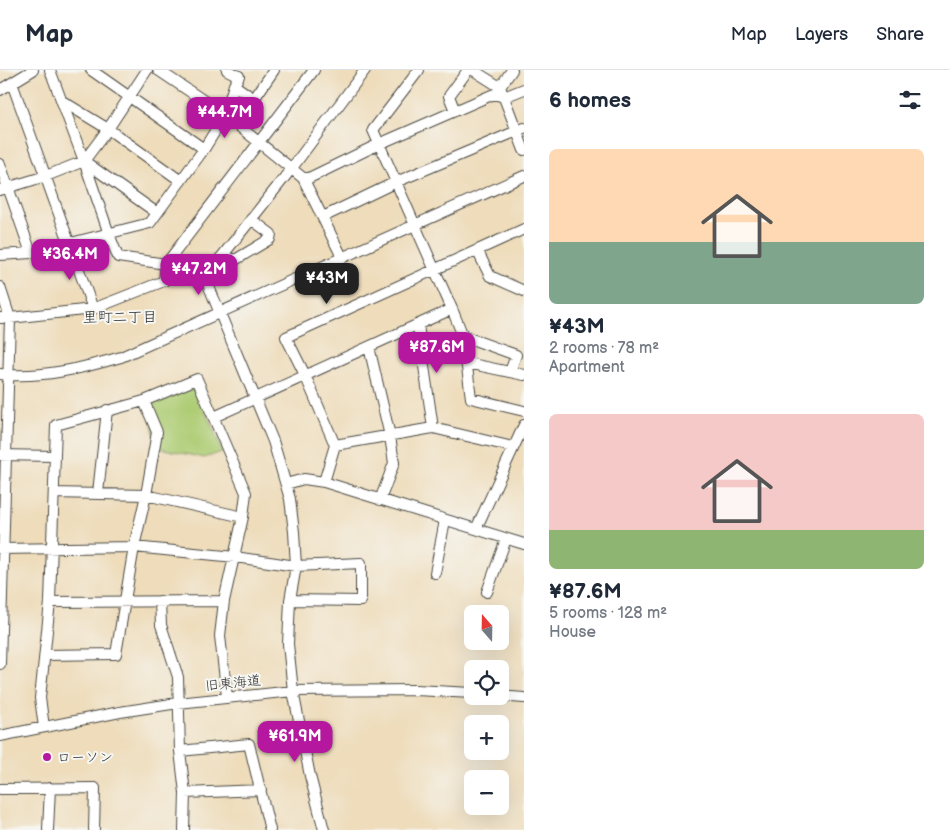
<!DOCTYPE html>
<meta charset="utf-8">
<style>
body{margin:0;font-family:"Balsamiq Sans","Klee One",sans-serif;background:#f6f6f7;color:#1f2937;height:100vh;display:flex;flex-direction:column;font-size:19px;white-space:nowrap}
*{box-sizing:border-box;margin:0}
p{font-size:16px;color:#747a83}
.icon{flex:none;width:28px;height:28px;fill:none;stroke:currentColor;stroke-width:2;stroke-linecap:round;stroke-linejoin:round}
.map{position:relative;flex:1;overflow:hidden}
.panel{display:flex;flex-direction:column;background:#fff;width:425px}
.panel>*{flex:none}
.needle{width:32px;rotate:340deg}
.tools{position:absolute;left:464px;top:535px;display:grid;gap:10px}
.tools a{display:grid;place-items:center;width:45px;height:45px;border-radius:8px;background:#fff;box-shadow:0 5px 20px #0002;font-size:25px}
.price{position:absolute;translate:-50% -42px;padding:0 11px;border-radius:10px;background:#b5179e;color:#fff;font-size:16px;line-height:32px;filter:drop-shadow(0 1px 2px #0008)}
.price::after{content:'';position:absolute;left:50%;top:30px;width:15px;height:11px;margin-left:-8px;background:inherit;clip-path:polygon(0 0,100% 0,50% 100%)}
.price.active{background:#222;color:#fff}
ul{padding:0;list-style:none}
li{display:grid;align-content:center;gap:10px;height:265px;padding:0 25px}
li span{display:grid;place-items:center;height:155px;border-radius:8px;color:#555}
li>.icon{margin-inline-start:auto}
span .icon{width:90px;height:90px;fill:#fffc;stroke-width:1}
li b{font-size:21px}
h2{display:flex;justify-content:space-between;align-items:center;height:60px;padding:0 25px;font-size:21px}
header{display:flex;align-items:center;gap:30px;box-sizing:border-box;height:70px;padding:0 25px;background:#fff;border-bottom:1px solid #e0e1e3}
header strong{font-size:24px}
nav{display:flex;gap:28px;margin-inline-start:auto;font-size:18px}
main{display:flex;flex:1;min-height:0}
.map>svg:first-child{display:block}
.green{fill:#adcc73;stroke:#6c7c4f}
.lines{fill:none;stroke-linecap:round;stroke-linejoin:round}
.minor-casing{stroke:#484640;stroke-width:12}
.minor{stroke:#fff;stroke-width:10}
.poi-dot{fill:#b5179e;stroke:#f6f6f2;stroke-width:2}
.labels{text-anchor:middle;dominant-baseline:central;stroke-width:4;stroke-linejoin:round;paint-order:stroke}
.street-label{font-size:14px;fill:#2b2b2b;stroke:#f6f6f2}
.poi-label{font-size:14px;fill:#2b2b2b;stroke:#f6f6f2;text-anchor:start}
.neighbourhood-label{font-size:15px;fill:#2b2b2b;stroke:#f6f6f2}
</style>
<header>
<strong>Map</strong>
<nav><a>Map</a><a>Layers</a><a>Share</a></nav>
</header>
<main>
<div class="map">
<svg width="524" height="760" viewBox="0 0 524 760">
<rect width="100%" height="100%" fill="#f6f6f2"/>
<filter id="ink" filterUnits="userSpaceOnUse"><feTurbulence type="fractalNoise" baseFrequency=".02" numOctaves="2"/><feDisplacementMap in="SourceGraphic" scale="10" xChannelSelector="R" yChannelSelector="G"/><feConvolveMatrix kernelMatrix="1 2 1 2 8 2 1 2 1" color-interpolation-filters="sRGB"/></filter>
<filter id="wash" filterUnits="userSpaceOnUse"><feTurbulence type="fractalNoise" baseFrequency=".0096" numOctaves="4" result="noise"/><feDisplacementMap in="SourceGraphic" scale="20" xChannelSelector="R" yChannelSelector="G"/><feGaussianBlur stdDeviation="1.12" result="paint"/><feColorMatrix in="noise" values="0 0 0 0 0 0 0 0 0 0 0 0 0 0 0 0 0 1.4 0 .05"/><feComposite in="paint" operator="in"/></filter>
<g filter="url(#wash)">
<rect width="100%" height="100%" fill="#eedcba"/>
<path class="green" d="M192,315L212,356L222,382L204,388L156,377L148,330Z"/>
</g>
<g filter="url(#ink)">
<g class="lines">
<defs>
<path id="minor" d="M50,0L84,91L109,164L118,187L166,194L207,203
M91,0L204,79
M158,0L225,45L303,108L342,187
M419,0L373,60L452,239L463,266L471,328L524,341
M473,0L500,17L524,80
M12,13L93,239
M234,15L254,29L274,0
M500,17L512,0
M0,20L33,0
M62,31L108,59L181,111
M455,41L449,26L468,0
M84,91L157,143
M0,94L31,183
M303,108H309L379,74L494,24L504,27L524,19
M0,120L46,106L84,91L108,59L147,0
M323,147L396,112L524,58
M477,180L490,206L524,221
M0,185L31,183L150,153L204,79L225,45L234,15L239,6L227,0
M223,185L235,190L270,169L271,164L251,149
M0,217L10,248L0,594
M0,248H10L93,239L164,211L166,194L314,0
M418,255L433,358
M463,266L516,285L510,302
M369,277L390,366L394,393L380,430
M467,293L524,305
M0,304C40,309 83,298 121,287L524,106
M214,347L452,239
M335,375L433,358L513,377
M0,385L54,386
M324,412L335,375L305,305L286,267L524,159
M286,414L304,409L324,412L524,474
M54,423L146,425L243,447
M98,423L107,340
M476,459L524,355
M0,479L134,477L235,487L296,496L361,493V531L290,530
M435,503L445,450
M487,522L506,469
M160,531L161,555L178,607L180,681L185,723L184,760
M50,532L224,531
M45,585L116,584L134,477L146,425L157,362L144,331
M500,626L524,628
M44,657L40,628L50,532L56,355L144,331L197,309L246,423L243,447L224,531L220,566L227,627
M0,666L120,642L178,633L293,621L416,620L472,623
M180,681L249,674L270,760
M0,719L95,718L94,760
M185,723L261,720
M48,760L50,718
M324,760L310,706L293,621L288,574L290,530L296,496L294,462L290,429L273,371L207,212V203L223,185L292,98L365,0"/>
</defs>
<use href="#minor" class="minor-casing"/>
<use href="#minor" class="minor"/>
</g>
</g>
<circle class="poi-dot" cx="47" cy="687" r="5"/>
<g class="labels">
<g class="street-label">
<text transform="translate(233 613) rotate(-6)">旧東海道</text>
</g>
<g class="poi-label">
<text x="57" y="687">ローソン</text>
</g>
<g class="neighbourhood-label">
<text x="120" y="247">里町二丁目</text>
</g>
</g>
</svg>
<div class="tools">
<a><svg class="needle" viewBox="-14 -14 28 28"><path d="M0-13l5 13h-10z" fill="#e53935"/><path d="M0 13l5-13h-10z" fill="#747a83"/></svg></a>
<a><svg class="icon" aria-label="locate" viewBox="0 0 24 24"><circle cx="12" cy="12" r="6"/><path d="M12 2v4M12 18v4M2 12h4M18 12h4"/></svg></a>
<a>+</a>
<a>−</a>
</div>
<b class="price" style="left:225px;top:69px">¥44.7M</b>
<b class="price" style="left:70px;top:211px">¥36.4M</b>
<b class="price" style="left:199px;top:226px">¥47.2M</b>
<b class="price active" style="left:327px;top:235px">¥43M</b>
<b class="price" style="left:437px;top:304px">¥87.6M</b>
<b class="price" style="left:295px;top:693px">¥61.9M</b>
</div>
<section class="panel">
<h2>6 homes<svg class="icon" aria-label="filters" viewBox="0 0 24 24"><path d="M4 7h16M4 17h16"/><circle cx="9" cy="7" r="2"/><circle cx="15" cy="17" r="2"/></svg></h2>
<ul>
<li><span style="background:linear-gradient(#ffd9b3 60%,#7fa58c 0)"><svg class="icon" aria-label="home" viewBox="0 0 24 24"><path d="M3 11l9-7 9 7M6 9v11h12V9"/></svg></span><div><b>¥43M</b><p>2 rooms · 78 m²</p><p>Apartment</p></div></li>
<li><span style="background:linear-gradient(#f6c9c9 75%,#8fb573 0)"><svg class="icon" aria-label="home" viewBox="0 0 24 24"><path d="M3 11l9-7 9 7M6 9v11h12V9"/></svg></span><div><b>¥87.6M</b><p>5 rooms · 128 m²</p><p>House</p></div></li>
</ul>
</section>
</main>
